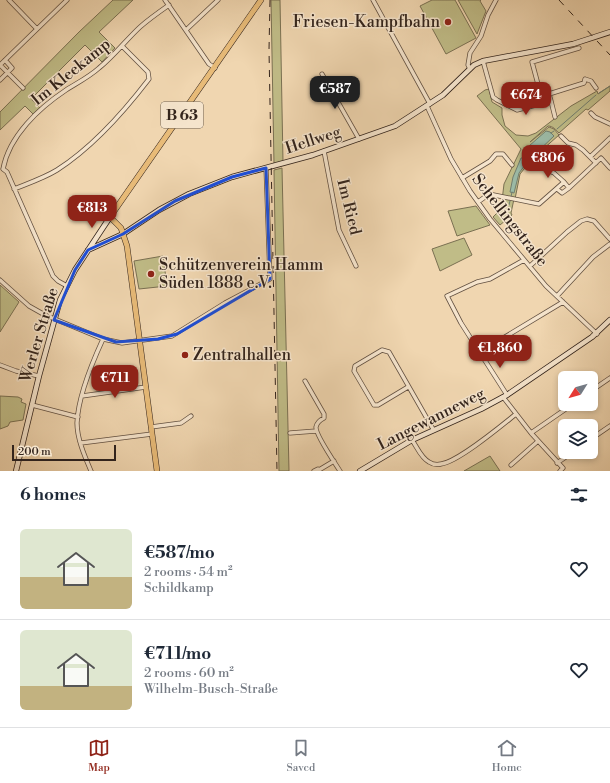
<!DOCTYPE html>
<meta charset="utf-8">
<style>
body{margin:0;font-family:"Libre Bodoni",serif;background:#f6f6f7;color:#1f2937;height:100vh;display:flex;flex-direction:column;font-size:15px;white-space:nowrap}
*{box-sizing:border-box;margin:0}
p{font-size:13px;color:#747a83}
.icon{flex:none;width:22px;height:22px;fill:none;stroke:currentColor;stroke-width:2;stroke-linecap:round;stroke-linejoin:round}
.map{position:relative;height:471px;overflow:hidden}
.drawer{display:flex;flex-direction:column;background:#fff;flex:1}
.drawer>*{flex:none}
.needle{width:26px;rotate:233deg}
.controls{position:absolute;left:558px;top:371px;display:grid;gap:8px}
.controls a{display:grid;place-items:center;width:40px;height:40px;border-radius:6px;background:#fff;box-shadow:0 2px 6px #0003;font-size:20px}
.scale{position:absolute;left:12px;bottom:10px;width:104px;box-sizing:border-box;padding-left:4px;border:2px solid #33241c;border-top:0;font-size:11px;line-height:14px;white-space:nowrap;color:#33241c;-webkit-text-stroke:3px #f5e4cc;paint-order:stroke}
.price{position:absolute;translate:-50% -34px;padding:0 9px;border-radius:8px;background:#8f2418;color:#fff;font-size:13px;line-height:26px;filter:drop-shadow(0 1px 2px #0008)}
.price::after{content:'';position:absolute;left:50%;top:24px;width:12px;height:9px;margin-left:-6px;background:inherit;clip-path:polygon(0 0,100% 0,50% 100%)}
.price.on{background:#222;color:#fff}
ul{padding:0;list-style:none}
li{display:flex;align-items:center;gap:12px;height:100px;padding:0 20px}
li+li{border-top:1px solid #e0e1e3}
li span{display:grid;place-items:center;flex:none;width:112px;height:80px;border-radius:6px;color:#555}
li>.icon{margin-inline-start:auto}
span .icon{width:48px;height:48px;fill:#fffc;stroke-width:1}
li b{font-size:17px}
h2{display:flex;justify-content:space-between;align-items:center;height:48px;padding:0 20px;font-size:17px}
.tabs{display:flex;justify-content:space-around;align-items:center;height:56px;border-top:1px solid #e0e1e3;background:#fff;font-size:11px;color:#747a83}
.tabs a{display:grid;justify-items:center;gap:2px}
.tabs .on{color:#8f2418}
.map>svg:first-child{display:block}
.green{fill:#c0bc87;stroke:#7a7052}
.water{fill:#9bbaa6;stroke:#717e6f}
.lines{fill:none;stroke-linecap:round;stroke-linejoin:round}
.stream{stroke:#717e6f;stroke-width:1}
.street-casing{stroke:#625041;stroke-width:5}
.secondary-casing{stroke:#33241c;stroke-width:6}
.primary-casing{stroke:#33241c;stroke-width:6}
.street{stroke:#f5e4cc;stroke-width:3.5}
.secondary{stroke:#f5e4cc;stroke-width:4.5}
.primary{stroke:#e8bb78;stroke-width:5}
.rail{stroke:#33241c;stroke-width:1;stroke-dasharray:7 7;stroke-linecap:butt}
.marked{fill:none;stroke:#1d4ed8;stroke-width:3;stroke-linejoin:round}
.poi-dot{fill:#8f2418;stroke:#f5e4cc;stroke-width:1.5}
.labels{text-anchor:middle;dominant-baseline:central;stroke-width:3;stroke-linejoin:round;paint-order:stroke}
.shield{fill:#f5e4cc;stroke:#6d5e51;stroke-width:1}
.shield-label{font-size:15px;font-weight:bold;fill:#33241c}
.poi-label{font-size:16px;fill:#33241c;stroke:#f5e4cc;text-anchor:start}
.street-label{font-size:16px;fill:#33241c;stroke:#f5e4cc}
</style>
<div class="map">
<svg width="610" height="471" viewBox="0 0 610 471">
<rect width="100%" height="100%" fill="#f0d6b0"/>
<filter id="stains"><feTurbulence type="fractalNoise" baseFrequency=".005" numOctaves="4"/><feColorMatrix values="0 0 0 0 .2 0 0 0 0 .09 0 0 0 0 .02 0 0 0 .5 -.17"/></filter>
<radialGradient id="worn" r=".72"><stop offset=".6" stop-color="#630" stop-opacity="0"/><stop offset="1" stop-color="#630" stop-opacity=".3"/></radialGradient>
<path class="green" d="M113,0H133L99,32L115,48L102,62L85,45L33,97L32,100L40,108L33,114L25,106L0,130V112L79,32Z
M271,0H280L283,162L274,164Z
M432,0H455L476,38L446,54L420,6Z
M458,0H481L480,1L486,11L477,34Z
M610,86V91L588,110L586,109L559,133C556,130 553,126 548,126L530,142L549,127L554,129L559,135L533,158L520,174L515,199H514L511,213L512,215L500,225L493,217L501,209L504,184L521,149L477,96L485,90L489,89L492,102L502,108V115L505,126L516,135L528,136L536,133L571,106L597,91L598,94Z
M282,168L289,471H279L274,170Z
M476,206L490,225L457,236L448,211Z
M464,238L472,255L440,271L432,249Z
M163,256L167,286L139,289L134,261Z
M0,285L19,302L0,332Z
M0,396L18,397L22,399L21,402L26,404L23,420L10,422L8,426L0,429Z
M490,456L500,471H464Z"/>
<path class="water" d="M546,131L550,132L554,136L533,156L528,151L529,146Z
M521,158H525L528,161L519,173L514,193L510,192L513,177Z"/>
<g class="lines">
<path class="stream" d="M599,93L610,86
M557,129L596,95
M551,133L554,131
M526,159L528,156
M511,197L512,192
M509,205L510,201"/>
<defs>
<path id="street" d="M9,0L37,29
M165,0L209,64L215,68
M373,0L430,104
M186,30L218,0
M483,61L493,97L497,100L517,110L551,101L549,94L584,83L585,79L591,81L596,88
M0,65L67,0
M0,65L23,88
M470,69L468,65L470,53L481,36L488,15L496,0
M322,74L359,139
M0,80L12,68L5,60
M551,101L555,117
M543,103L532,62L579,48
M427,106L451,159L470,191L490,219L546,286L597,334
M591,113L595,117L610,124
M561,136L568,143L576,145L583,150L590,157
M324,151L339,230L356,266
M596,163L590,157L610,138
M539,166L554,173L564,182
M3,169C9,136 39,108 66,90C77,83 89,77 99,68C114,56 126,40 140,27C149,19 159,12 169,5
M3,169L7,172L53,276L58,281L67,286
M462,178L490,161L496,154H503L512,165
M14,189C29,183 44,178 57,170C93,147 123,113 149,79L148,72L122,46
M557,189L562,193L569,188
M478,202L489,194L539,204L564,182L569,188L601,158L610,168
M530,266L567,232L581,221L587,219L594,221L610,239
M0,280L29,306L45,315L103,339L122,343L172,336L225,303L270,279L266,168
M557,296L593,257L610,244
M480,352L563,302
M0,365L16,371L39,376
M305,381L324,414V418C320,420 317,422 316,427C315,434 335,463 340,471
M408,387L378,405H374L354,371L355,366L382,350L389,352L433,429
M591,391L610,378
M507,395L461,323L447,296L477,282L490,279L524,260
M82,396L146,387
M503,397L531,433L563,468L560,471
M32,405L78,417
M151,427L181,423L191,416
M290,433L316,431
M531,433L573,404
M591,439L610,426
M412,440C417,447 421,458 429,462C432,464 437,465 441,464C458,462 501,426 516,414
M81,443L152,434
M557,463L573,452
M511,465L537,442
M91,471C85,457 77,439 77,423C78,396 92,363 103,339
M314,471L318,469L319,470L334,461"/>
<path id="secondary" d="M88,250L123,234L159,210L189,194L232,177L313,155L395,126L443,95L474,65L483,61L573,44L610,32
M16,471L39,376L60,300L75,270L110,217
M360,471L412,440L481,409L507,395L592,337L610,320"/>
<path id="primary" d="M157,471L127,246L121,228L110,217L261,0"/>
</defs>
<use href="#street" class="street-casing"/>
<use href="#secondary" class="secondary-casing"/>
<use href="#primary" class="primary-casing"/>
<use href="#street" class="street"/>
<use href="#secondary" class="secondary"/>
<use href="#primary" class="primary"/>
<path class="rail" d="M270,0L269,50L277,471
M559,0L610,55"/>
</g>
<path class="marked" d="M266,168L270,279L177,334L158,339L116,342L54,320L75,270L88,250L123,234L175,201L232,177Z"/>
<g class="poi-dot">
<circle cx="448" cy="22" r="4"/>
<circle cx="151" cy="274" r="4"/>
<circle cx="185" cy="355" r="4"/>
</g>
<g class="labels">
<rect class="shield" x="161" y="102" width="42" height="26" rx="3"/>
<g class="shield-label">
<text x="182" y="115">B 63</text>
</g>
<g class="poi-label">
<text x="440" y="22" text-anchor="end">Friesen-Kampfbahn</text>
<text x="159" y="265">Schützenverein Hamm<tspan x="159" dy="18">Süden 1888 e.V.</tspan></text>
<text x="193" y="355">Zentralhallen</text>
</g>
<g class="street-label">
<text transform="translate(71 72) rotate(-39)">Im Kleekamp</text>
<text transform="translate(313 140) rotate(-18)">Hellweg</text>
<text transform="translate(349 207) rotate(76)">Im Ried</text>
<text transform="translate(510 220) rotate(52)">Schellingstraße</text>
<text transform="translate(39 335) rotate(-73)">Werler Straße</text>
<text transform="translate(431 419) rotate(-27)">Langewanneweg</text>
</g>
</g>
<rect width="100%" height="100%" filter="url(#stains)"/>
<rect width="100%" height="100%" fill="url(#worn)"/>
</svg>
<div class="controls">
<a><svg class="needle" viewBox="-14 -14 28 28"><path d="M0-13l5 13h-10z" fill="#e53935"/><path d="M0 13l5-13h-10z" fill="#747a83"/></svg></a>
<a><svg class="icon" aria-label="layers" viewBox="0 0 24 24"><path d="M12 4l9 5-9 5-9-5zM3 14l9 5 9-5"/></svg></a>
</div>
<div class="scale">200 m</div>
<b class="price on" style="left:335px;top:110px">€587</b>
<b class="price" style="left:526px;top:116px">€674</b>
<b class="price" style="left:548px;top:179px">€806</b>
<b class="price" style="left:92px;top:229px">€813</b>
<b class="price" style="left:500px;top:369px">€1,860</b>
<b class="price" style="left:115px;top:399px">€711</b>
</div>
<section class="drawer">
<h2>6 homes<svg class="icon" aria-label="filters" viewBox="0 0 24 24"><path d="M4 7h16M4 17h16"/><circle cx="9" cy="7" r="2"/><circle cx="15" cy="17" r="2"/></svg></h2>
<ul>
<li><span style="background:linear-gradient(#dfe7d0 60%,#c2b280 0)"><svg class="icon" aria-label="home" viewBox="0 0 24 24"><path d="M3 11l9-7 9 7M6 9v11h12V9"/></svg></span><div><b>€587/mo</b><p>2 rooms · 54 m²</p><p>Schildkamp</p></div><svg class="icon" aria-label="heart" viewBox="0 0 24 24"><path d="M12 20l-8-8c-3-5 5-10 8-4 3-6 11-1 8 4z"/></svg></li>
<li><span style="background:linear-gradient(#dfe7d0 70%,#c2b280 0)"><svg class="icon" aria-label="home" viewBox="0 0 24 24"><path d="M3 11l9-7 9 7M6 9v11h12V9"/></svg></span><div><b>€711/mo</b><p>2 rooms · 60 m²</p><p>Wilhelm-Busch-Straße</p></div><svg class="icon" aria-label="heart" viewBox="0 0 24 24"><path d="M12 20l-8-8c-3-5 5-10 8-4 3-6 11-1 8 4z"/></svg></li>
</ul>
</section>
<nav class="tabs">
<a class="on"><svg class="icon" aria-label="map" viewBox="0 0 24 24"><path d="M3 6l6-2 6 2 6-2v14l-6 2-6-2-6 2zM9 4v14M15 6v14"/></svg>Map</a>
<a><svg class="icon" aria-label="saved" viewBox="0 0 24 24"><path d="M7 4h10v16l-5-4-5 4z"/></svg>Saved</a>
<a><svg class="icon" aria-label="home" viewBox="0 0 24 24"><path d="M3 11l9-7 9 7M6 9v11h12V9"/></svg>Home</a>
</nav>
